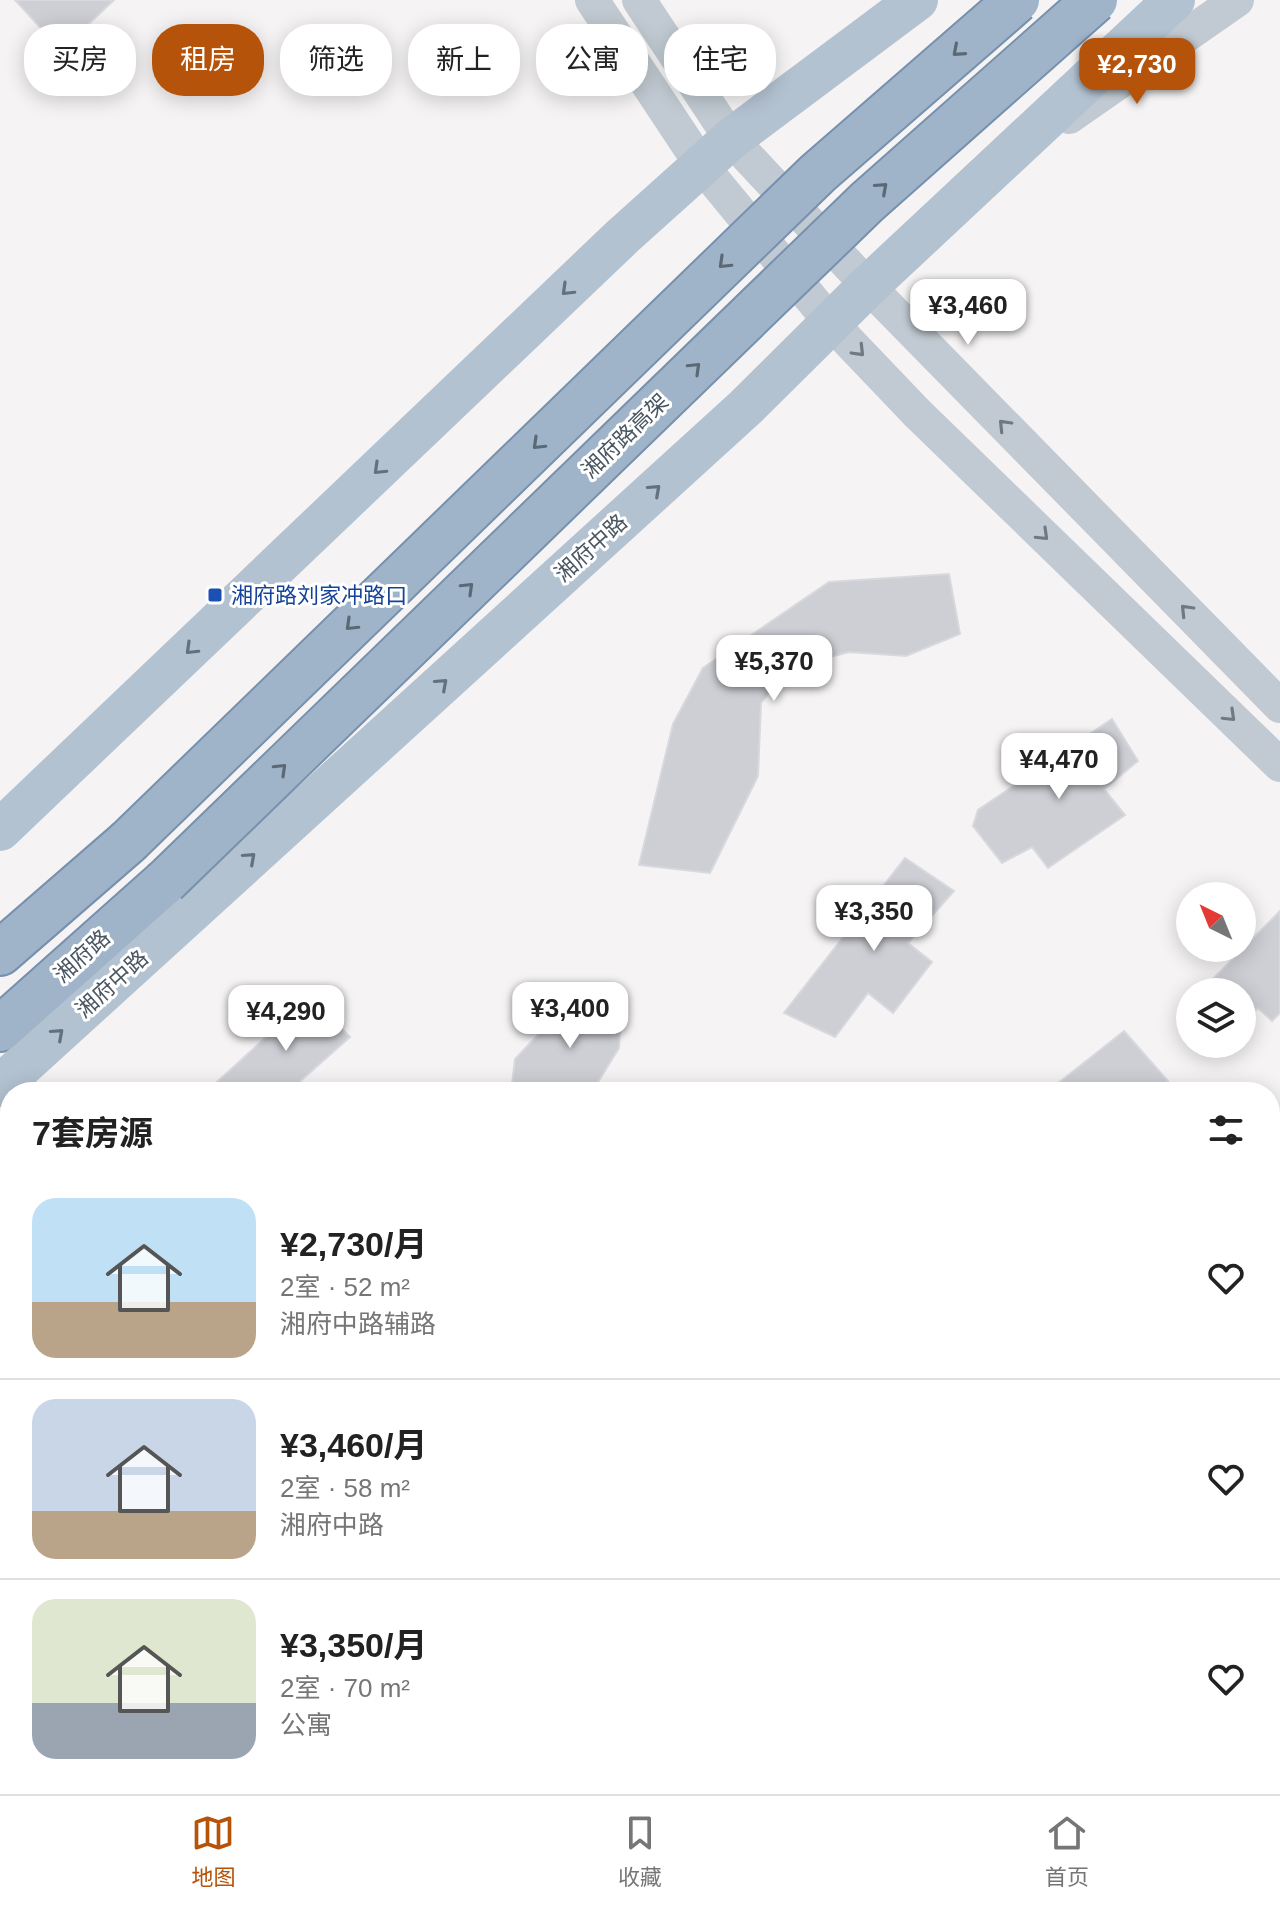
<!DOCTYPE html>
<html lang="zh">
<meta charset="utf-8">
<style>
body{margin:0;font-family:Helvetica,"Noto Sans SC",sans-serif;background:#f6f6f6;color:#222;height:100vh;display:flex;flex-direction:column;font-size:30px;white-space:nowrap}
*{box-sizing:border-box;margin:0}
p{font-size:26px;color:#767676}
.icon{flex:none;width:44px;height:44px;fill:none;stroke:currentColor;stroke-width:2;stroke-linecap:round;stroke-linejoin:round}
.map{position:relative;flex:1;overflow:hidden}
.details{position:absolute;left:0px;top:1082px;width:1280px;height:712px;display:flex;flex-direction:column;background:#fff;border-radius:32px 32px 0 0;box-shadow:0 4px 20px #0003}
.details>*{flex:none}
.top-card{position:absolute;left:24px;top:24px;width:800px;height:72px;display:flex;gap:16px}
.needle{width:52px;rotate:317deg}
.fabs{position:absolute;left:1176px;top:882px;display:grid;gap:16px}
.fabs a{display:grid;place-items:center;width:80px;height:80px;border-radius:50%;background:#fff;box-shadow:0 4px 20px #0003;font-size:40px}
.price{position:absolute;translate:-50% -68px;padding:0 18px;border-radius:16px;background:#fff;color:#222;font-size:26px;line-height:52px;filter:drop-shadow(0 2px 4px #0008)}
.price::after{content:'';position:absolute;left:50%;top:48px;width:24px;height:18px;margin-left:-12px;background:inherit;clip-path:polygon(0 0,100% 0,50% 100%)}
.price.selected{background:#b45309;color:#fff}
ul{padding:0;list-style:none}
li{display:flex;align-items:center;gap:24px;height:200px;padding:0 32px}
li+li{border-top:2px solid #e0e0e0}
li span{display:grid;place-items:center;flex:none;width:224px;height:160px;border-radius:24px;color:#555}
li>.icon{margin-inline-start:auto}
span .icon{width:96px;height:96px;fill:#fffc;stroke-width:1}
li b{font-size:34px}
h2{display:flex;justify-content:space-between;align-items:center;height:96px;padding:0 32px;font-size:34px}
.tag{padding:0 28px;border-radius:32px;background:#fff;box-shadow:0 4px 20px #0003;font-size:28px;line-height:72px}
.tag.selected{background:#b45309;color:#fff}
.tabs{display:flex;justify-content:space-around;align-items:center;height:112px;border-top:2px solid #e0e0e0;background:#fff;font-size:22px;color:#767676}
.tabs a{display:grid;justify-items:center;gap:4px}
.tabs .selected{color:#b45309}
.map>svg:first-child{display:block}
.building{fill:#cdcfd5;stroke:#d7d9de;stroke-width:2}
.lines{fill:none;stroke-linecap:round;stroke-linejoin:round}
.trunk-casing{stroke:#7690ad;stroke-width:48}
.tertiary{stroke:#c1cad2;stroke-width:34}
.primary{stroke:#b3c2d1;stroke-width:42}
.trunk{stroke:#9fb4c9;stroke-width:44}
.trunk-bridge-casing{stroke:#7690ad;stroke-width:48;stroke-linecap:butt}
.trunk-bridge{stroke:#9fb4c9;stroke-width:44}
.oneway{stroke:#5b6976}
.oneway2{stroke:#64717d}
.oneway3{stroke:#6e7983}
.transit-dot{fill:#1a4fb4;stroke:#fff;stroke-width:3}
.labels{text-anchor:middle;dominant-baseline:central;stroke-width:6;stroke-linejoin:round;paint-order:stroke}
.street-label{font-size:22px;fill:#4a5661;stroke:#fff}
.transit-label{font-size:22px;fill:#164399;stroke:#fff;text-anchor:start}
</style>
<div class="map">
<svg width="1280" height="1794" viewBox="0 0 1280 1794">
<rect width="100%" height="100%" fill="#f5f3f3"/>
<path class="building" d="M15,0H114L61,50Z
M949,574L960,634L906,656L849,652L789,668L761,703L758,776L710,873L639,865L673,724L703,668L829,582Z
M1112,719L1138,761L1104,789L1125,815L1048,868L1032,847L1002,863L973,826L978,810Z
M905,858L954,891L908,943L932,962L893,1013L868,993L835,1037L784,1013Z
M1280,911V1013L1272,1021L1258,1008L1242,1024V992H1200Z
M592,992L621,1016L619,1048L595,1087L590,1092H511L515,1059L555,1017Z
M310,997L350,1037L288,1092H206Z
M1124,1031L1168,1081L1151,1092H1047Z
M10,1250V1349L0,1359V1260Z
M1280,1254V1353L1270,1357V1263Z
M10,1473V1549L0,1558V1483Z
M1270,1597L1280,1607V1648L1270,1656Z
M280,1784L309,1785L405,1784L394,1794H269Z
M573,1784H657L663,1793L559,1794Z
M983,1784H1106L1093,1794H995Z"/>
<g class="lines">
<defs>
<path id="trunk" d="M0,953L128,842
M0,1029L165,882"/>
</defs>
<use href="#trunk" class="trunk-casing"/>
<path class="tertiary" d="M592,0L702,166L832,324L917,413L1280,765
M639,0L731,139L868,286L1280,706
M1069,117L1237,0
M1270,1424L1280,1417
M786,1794L799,1784"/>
<path class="primary" d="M0,830L623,236L731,139L917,0
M0,1086L746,407L868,286L1174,0"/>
<use href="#trunk" class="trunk"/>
<defs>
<path id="trunk-bridge" d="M128,842L818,173L1017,0
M165,882L867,202L1095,0"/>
</defs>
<use href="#trunk-bridge" class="trunk-bridge-casing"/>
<use href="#trunk-bridge" class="trunk-bridge"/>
</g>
<defs><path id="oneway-chevron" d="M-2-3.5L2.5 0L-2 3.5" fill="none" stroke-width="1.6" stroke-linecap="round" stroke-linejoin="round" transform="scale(2)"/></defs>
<g class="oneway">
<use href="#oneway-chevron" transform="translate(958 51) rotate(139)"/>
<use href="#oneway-chevron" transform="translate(882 188) rotate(-42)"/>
<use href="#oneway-chevron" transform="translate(724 263) rotate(136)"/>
<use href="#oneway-chevron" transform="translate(695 368) rotate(-44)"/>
<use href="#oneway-chevron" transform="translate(538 444) rotate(136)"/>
<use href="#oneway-chevron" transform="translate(468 588) rotate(-44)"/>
<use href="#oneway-chevron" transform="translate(351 625) rotate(136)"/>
<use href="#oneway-chevron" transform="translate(281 769) rotate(-44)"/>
</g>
<g class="oneway2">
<use href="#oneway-chevron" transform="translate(567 290) rotate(136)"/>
<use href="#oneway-chevron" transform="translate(379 469) rotate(136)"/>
<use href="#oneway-chevron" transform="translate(655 490) rotate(-42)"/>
<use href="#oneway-chevron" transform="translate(191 649) rotate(136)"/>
<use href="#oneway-chevron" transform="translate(442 684) rotate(-42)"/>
<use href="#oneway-chevron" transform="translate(250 858) rotate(-42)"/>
<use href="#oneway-chevron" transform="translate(58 1034) rotate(-42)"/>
</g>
<g class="oneway3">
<use href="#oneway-chevron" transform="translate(859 351) rotate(46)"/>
<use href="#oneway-chevron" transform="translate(1004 425) rotate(-134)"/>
<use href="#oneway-chevron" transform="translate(1043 535) rotate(44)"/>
<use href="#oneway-chevron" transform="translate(1186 610) rotate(-134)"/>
<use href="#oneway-chevron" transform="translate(1230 716) rotate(44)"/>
</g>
<rect class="transit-dot" x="207" y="587" width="16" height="16" rx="4"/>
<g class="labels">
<g class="street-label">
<text transform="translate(625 436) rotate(-44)">湘府路高架</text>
<text transform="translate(591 548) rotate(-42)">湘府中路</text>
<text transform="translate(82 956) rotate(-42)">湘府路</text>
<text transform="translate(112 984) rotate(-42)">湘府中路</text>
</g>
<g class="transit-label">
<text x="231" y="595">湘府路刘家冲路口</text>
</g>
</g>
</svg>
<div class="fabs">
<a><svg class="needle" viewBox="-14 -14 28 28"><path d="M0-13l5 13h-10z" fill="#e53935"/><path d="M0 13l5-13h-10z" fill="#767676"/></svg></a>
<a><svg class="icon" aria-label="layers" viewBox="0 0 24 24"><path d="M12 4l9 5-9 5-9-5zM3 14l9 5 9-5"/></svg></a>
</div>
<b class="price selected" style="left:1137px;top:106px">¥2,730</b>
<b class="price" style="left:968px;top:347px">¥3,460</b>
<b class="price" style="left:774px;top:703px">¥5,370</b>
<b class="price" style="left:1059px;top:801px">¥4,470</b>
<b class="price" style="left:874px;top:953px">¥3,350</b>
<b class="price" style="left:570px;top:1050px">¥3,400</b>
<b class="price" style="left:286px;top:1053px">¥4,290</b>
<div class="top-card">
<a class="tag">买房</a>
<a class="tag selected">租房</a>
<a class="tag">筛选</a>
<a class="tag">新上</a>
<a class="tag">公寓</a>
<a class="tag">住宅</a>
</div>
<section class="details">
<h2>7套房源<svg class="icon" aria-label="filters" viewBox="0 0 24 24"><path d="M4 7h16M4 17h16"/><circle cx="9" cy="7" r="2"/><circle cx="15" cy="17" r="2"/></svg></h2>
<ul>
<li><span style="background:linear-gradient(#bfe0f5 65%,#b9a48a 0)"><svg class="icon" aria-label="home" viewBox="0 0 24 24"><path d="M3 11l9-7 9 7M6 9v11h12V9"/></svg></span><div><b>¥2,730/月</b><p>2室 · 52 m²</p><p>湘府中路辅路</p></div><svg class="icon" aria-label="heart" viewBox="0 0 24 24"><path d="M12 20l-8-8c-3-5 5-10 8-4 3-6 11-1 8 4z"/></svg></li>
<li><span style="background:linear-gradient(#c9d6e8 70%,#b9a48a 0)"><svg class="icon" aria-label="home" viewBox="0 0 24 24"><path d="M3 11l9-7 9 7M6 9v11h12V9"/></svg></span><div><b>¥3,460/月</b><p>2室 · 58 m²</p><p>湘府中路</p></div><svg class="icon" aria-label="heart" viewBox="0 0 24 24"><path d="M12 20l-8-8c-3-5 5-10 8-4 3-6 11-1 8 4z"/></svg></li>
<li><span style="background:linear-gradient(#dfe7d0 65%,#9aa5b1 0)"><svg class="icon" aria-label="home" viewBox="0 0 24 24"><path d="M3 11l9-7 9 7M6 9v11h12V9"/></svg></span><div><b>¥3,350/月</b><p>2室 · 70 m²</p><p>公寓</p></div><svg class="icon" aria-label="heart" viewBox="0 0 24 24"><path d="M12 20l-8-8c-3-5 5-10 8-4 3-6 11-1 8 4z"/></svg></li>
</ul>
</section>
</div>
<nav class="tabs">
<a class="selected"><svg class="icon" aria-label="map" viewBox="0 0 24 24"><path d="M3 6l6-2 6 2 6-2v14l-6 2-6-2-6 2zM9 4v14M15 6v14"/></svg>地图</a>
<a><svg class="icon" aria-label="saved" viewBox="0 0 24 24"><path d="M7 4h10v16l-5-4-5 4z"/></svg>收藏</a>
<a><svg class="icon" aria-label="home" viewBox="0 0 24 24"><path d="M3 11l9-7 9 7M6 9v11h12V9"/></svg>首页</a>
</nav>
